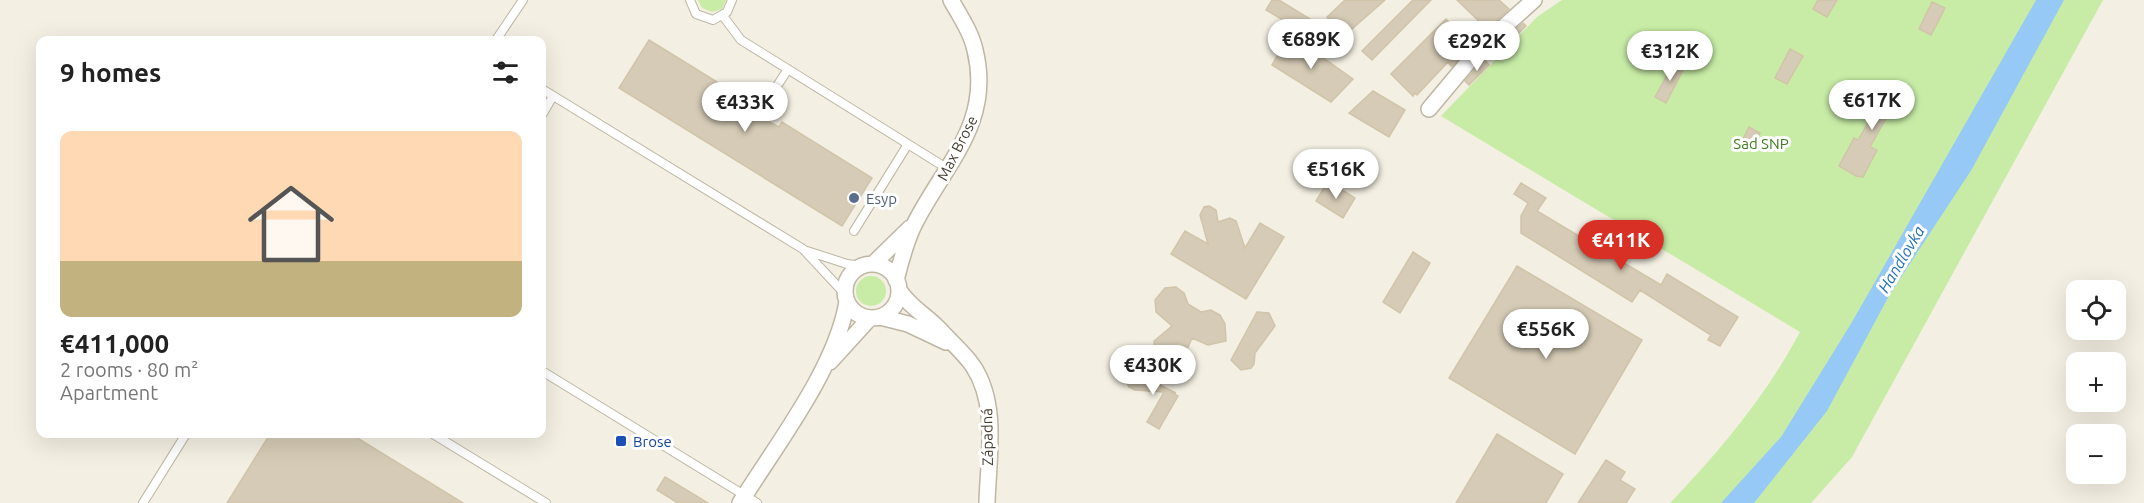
<!DOCTYPE html>
<meta charset="utf-8">
<style>
body{margin:0;font-family:Ubuntu,sans-serif;background:#f2f2f2;color:#222;height:100vh;display:flex;flex-direction:column;font-size:22px;white-space:nowrap}
*{box-sizing:border-box;margin:0}
p{font-size:20px;color:#767676}
.icon{flex:none;width:33px;height:33px;fill:none;stroke:currentColor;stroke-width:2;stroke-linecap:round;stroke-linejoin:round}
.map{position:relative;flex:1;overflow:hidden}
.sheet{position:absolute;left:36px;top:36px;width:510px;height:402px;display:flex;flex-direction:column;background:#fff;border-radius:12px;box-shadow:0 6px 24px #0002}
.sheet>*{flex:none}
.tools{position:absolute;left:2066px;top:280px;display:grid;gap:12px}
.tools a{display:grid;place-items:center;width:60px;height:60px;border-radius:12px;background:#fff;box-shadow:0 6px 24px #0002;font-size:30px}
.price{position:absolute;translate:-50% -51px;padding:0 14px;border-radius:21px;background:#fff;color:#222;font-size:20px;line-height:39px;filter:drop-shadow(0 2px 3px #0008)}
.price::after{content:'';position:absolute;left:50%;top:36px;width:18px;height:14px;margin-left:-9px;background:inherit;clip-path:polygon(0 0,100% 0,50% 100%)}
.price.active{background:#d93025;color:#fff}
ul{padding:0;list-style:none}
li{display:grid;align-content:center;gap:12px;height:318px;padding:0 24px}
li+li{border-top:2px solid #e0e0e0}
li span{display:grid;place-items:center;height:186px;border-radius:12px;color:#555}
li>.icon{margin-inline-start:auto}
span .icon{width:108px;height:108px;fill:#fffc;stroke-width:1}
li b{font-size:26px}
h2{display:flex;justify-content:space-between;align-items:center;height:72px;padding:0 24px;font-size:26px}
.map>svg:first-child{display:block}
.green{fill:#c8eca6}
.water{fill:#97c9f6}
.building{fill:#d5cbb6;stroke:#d1c4a9;stroke-width:1.5}
.lines{fill:none;stroke-linecap:round;stroke-linejoin:round}
.service-casing{stroke:#bfb7a4;stroke-width:10}
.minor-casing{stroke:#bfb7a4;stroke-width:18}
.service{stroke:#fff;stroke-width:8}
.minor{stroke:#fff;stroke-width:15}
.service-dot{fill:#5c6f8a;stroke:#fff;stroke-width:2}
.transit-dot{fill:#1a4fb4;stroke:#fff;stroke-width:2}
.labels{text-anchor:middle;dominant-baseline:central;stroke-width:6;stroke-linejoin:round;paint-order:stroke}
.park-label{font-size:15px;fill:#3d7b21;stroke:#fff}
.street-label{font-size:15px;fill:#453f32;stroke:#fff}
.service-label{font-size:15px;fill:#4e5e75;stroke:#fff;text-anchor:start}
.transit-label{font-size:15px;fill:#164399;stroke:#fff;text-anchor:start}
.water-label{font-size:16px;font-style:italic;fill:#2370b9;stroke:#fff}
</style>
<div class="map">
<svg width="2144" height="503" viewBox="0 0 2144 503">
<rect width="100%" height="100%" fill="#f3efe2"/>
<path class="green" d="M698,0H726L722,9L712,12L702,8Z
M1562,0H2103L1852,457L1811,503H1670C1720,451 1766,396 1800,332L1441,116L1537,17Z
M856 291a15 15 0 1 1 30 0a15 15 0 1 1-30 0Z"/>
<path class="water" d="M2036,0H2064L1972,169L1890,294L1827,411L1754,503H1721L1781,437L1852,322Z"/>
<path class="building" d="M1272,0H1279L1310,19L1302,31L1266,10Z
M1345,0H1385L1344,36L1327,17Z
M1413,0H1431L1372,60L1362,51Z
M1457,0H1499L1509,9L1487,29Z
M1818,0H1837L1827,17L1813,9Z
M1932,2L1945,8L1931,35L1919,29Z
M1446,19L1470,45L1452,67L1448,62L1417,95L1415,93L1413,96L1391,74Z
M1523,23L1526,26L1505,47L1501,42Z
M1287,38L1326,60L1353,79L1331,102L1312,90L1272,65Z
M649,40L743,98L740,103L758,116L779,127L782,122L872,178L842,226L619,88Z
M1790,49L1803,56L1787,84L1775,78Z
M1484,59L1489,65L1469,85L1465,81Z
M1675,61L1685,66L1666,103L1655,97Z
M1885,81L1906,92L1892,117L1888,115L1870,147L1877,150L1863,177L1856,176L1839,166L1854,138L1858,140L1873,114L1869,112Z
M1373,91L1405,110L1389,137L1349,113Z
M1749,127L1760,133L1753,146L1742,141Z
M1328,181L1355,198L1343,218L1316,201Z
M1521,183L1546,198L1537,211L1661,285L1667,274L1738,317L1720,346L1708,340L1711,335L1640,290L1632,302L1521,233V216L1528,203L1514,194Z
M1209,206L1216,210L1218,222L1230,218L1236,221L1245,248L1260,223L1284,237L1246,299L1171,254L1185,231L1208,244L1200,215L1204,207Z
M1413,252L1430,263L1400,313L1383,302Z
M1517,266L1642,340L1575,454L1449,378Z
M1176,287L1184,293L1188,304L1201,312L1211,310L1220,315L1225,324L1226,341L1208,345L1192,338L1183,359L1176,364L1156,367L1154,341L1172,326L1156,312L1155,300L1165,288Z
M1257,312L1269,313L1275,326L1255,353L1254,364L1251,368L1241,370L1231,360Z
M1126,368L1176,393L1171,392L1178,396L1159,429L1147,422L1164,392L1135,390L1129,387L1126,381Z
M270,434H351L463,503H227Z
M1497,434L1563,474L1546,503H1456Z
M1606,460L1625,472L1620,480L1635,489L1626,503H1578Z
M665,477L708,503H678L657,490Z"/>
<g class="lines">
<defs>
<path id="service" d="M690,0L696,14L713,20L727,12L732,0
M723,16L741,40L948,169
M496,40L523,0
M542,89L803,249L844,293
M761,111L788,69
M542,115L553,96
M854,231L908,144
M807,251L847,264L863,266
M542,371L757,503
M433,434L546,503
M143,503L186,434"/>
<path id="minor" d="M1429,109L1480,48L1534,0
M873,264L910,228
M845 291a27 27 0 1 1 54 0a27 27 0 1 1-54 0Z
M896,280C901,261 906,240 915,223C945,164 993,123 975,50C971,32 960,16 951,0
M899,290C910,308 928,316 942,332C952,343 965,354 973,366C999,405 988,459 987,503
M880,317L908,324L946,342
M830,362L870,318
M740,503C776,445 835,370 847,302"/>
</defs>
<use href="#service" class="service-casing"/>
<use href="#minor" class="minor-casing"/>
<use href="#service" class="service"/>
<use href="#minor" class="minor"/>
</g>
<circle class="service-dot" cx="854" cy="198" r="6"/>
<rect class="transit-dot" x="615" y="435" width="12" height="12" rx="3"/>
<g class="labels">
<g class="park-label">
<text x="1761" y="143">Sad SNP</text>
</g>
<g class="street-label">
<text transform="translate(957 148) rotate(-63)">Max Brose</text>
<text transform="translate(987 437) rotate(-91)">Západná</text>
</g>
<g class="service-label">
<text x="866" y="198">Esyp</text>
</g>
<g class="transit-label">
<text x="633" y="441">Brose</text>
</g>
<g class="water-label">
<text transform="translate(1901 259) rotate(-59)">Handlovka</text>
</g>
</g>
</svg>
<div class="tools">
<a><svg class="icon" aria-label="locate" viewBox="0 0 24 24"><circle cx="12" cy="12" r="6"/><path d="M12 2v4M12 18v4M2 12h4M18 12h4"/></svg></a>
<a>+</a>
<a>−</a>
</div>
<b class="price" style="left:1311px;top:70px">€689K</b>
<b class="price" style="left:1477px;top:72px">€292K</b>
<b class="price" style="left:1670px;top:82px">€312K</b>
<b class="price" style="left:1872px;top:131px">€617K</b>
<b class="price" style="left:745px;top:133px">€433K</b>
<b class="price" style="left:1336px;top:200px">€516K</b>
<b class="price active" style="left:1621px;top:271px">€411K</b>
<b class="price" style="left:1546px;top:360px">€556K</b>
<b class="price" style="left:1153px;top:396px">€430K</b>
<section class="sheet">
<h2>9 homes<svg class="icon" aria-label="filters" viewBox="0 0 24 24"><path d="M4 7h16M4 17h16"/><circle cx="9" cy="7" r="2"/><circle cx="15" cy="17" r="2"/></svg></h2>
<ul>
<li><span style="background:linear-gradient(#ffd9b3 70%,#c2b280 0)"><svg class="icon" aria-label="home" viewBox="0 0 24 24"><path d="M3 11l9-7 9 7M6 9v11h12V9"/></svg></span><div><b>€411,000</b><p>2 rooms · 80 m²</p><p>Apartment</p></div></li>
</ul>
</section>
</div>
